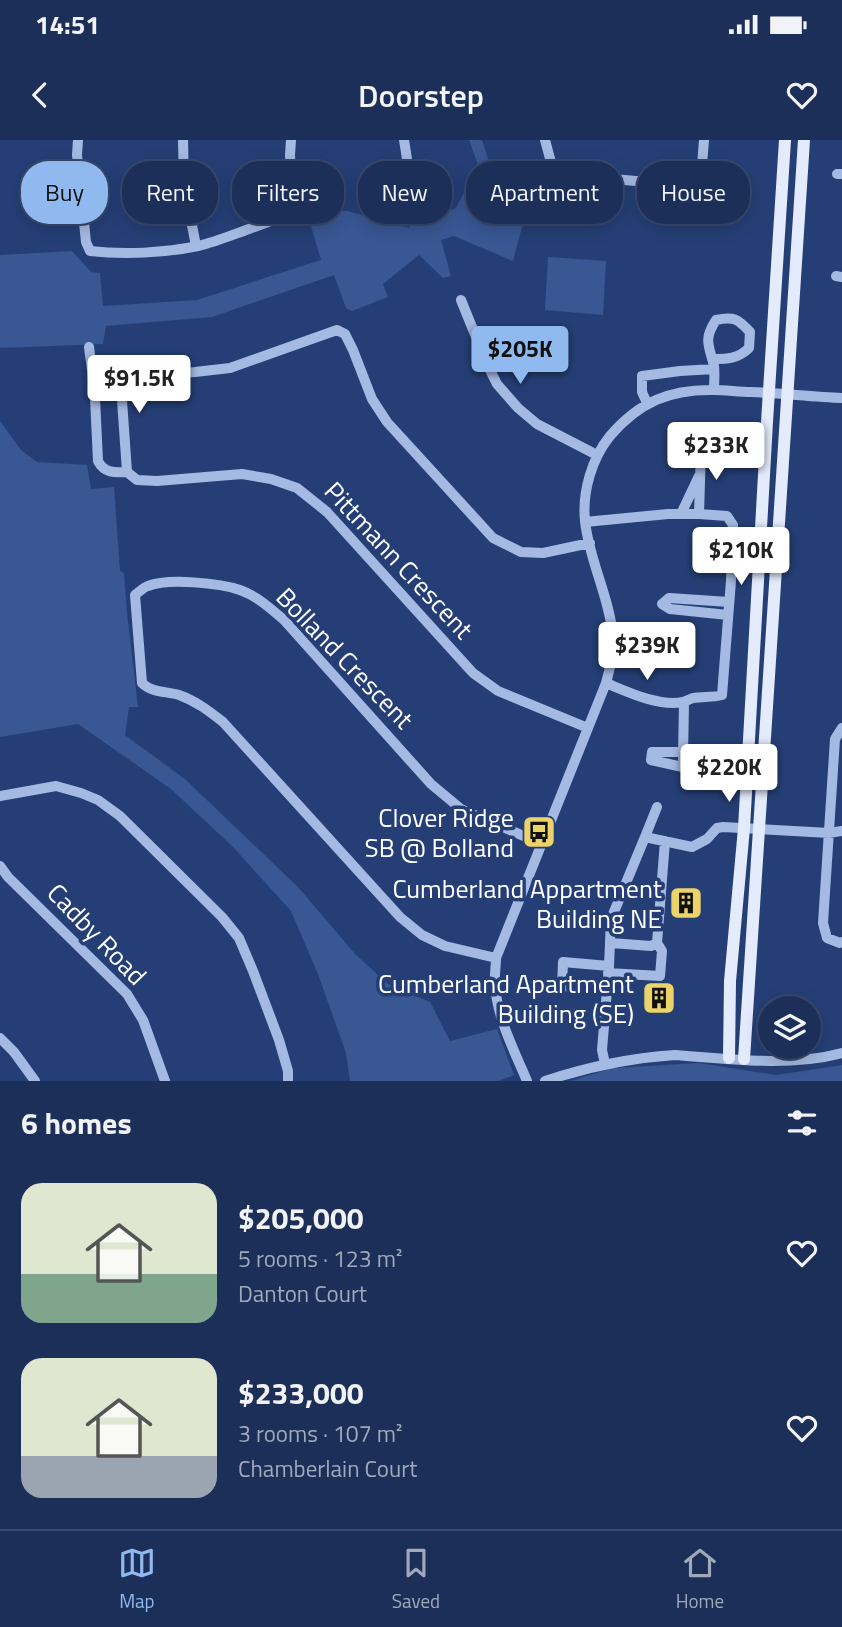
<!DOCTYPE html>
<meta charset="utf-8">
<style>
body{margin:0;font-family:"Titillium Web",sans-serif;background:#293b61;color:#f1f3f6;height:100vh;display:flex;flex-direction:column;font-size:26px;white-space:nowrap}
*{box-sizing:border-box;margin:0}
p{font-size:23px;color:#a0a9ba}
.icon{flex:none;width:38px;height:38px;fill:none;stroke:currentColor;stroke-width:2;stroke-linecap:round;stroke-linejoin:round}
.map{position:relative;height:941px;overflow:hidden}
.side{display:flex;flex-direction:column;background:#1c2f58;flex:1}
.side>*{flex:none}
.banner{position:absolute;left:21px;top:21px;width:802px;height:63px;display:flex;gap:14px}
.controls{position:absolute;left:758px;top:856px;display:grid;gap:14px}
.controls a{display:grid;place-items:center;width:63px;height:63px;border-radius:50%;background:#1c2f58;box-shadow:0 4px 18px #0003,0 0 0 2px #3a4a6e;font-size:35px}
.price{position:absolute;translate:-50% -60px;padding:0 16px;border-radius:7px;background:#fff;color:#222;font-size:23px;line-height:46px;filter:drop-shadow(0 2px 4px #0008)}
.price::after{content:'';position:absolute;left:50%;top:42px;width:21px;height:16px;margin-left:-10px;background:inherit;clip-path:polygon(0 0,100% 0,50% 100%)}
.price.selected{background:#90b9f0;color:#111}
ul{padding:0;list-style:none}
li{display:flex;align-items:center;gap:21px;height:175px;padding:0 21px}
li span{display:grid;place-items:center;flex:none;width:196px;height:140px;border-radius:21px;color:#555}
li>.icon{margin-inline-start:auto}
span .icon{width:84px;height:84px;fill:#fffc;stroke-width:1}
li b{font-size:30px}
h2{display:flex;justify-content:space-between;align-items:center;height:84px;padding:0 21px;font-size:30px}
.tag{padding:0 24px;border-radius:28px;background:#1c2f58;box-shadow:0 4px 18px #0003,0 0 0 2px #3a4a6e;font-size:24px;line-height:63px}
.tag.selected{background:#90b9f0;color:#111}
.status{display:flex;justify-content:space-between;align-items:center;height:49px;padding:0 35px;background:#1c2f58;direction:ltr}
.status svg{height:19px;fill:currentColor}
header{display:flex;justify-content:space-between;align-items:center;height:91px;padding:0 21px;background:#1c2f58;font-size:32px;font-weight:600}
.menu{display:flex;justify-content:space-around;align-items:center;height:98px;border-top:2px solid #3a4a6e;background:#1c2f58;font-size:19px;color:#a0a9ba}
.menu a{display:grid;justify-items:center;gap:4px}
.menu .selected{color:#90b9f0}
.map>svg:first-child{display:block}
.green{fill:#385793}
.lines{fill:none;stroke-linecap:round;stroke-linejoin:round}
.minor{stroke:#a5bae2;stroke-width:10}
.major{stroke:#e4ebfc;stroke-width:12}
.labels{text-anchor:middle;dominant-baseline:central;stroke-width:7;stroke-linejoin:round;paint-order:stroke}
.street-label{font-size:26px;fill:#fff;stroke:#253f76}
.poi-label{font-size:26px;fill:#fff;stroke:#253f76;text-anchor:end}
</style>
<div class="status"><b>14:51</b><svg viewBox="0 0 49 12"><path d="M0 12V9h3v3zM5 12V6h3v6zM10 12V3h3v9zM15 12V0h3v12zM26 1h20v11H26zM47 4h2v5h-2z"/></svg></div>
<header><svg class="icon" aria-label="back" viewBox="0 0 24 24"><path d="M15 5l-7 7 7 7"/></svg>Doorstep<svg class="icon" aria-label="heart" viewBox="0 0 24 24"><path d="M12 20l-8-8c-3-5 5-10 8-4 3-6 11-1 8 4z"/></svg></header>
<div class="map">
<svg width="842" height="941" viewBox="0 0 842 941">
<rect width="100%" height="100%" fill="#253f76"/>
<path class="green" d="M469,0H482L506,75L514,70L544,42L547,46L522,87L513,121L454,96L441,100L451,136L443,138L419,115L383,144L388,157L352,171L346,168L334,135L212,177L106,186L103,204L0,208V115L72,111L91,132L100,133L103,166L197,160L321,120L310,83V71H348L409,88L408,44L418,43L430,77L456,68L478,25Z
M548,117L606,121L603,175L545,170Z
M0,281L21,310L37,322L87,325L91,349L114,347L120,431L124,433L127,473L138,567H129L125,595L186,640L298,747L355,814L388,844L430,862L450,901L497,889L514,935L499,941H350L346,913L318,834L291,771L233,707L171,649L78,584L0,597Z
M699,923L776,935L842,925V941H570L613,928Z"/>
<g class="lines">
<path class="minor" d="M78,0L77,15L86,102L90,111C123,115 165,113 198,106C215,102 232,95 249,89C265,83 280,79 293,68L290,15L291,0
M183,0L184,44L196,106
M404,0L407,19
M545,0L552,26L556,34L693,46L701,38L704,0
M837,34H842
M836,136L842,137
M461,160L487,224L497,244L518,268L537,284L597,315
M89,207L93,238L102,244H123
M712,219C727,219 738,219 749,208L750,192C738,179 734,176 716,180C703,200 709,205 714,226C715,233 714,242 714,250
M102,244L95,258L98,321C104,333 115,333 127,332
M647,263L642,252V236L680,231L714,229
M681,374L699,336
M699,374L701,309
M585,382L668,374H699L727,376L733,385L731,441L722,555C711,558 703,556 693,558C690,559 687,561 683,562C659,567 628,552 606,543
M728,475L670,469L662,464L669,458L729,462
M588,588L498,551L473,533L327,372L297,348L271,339L242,334L157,341L137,340L127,332L122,260L123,244L133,236L195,232L230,228L337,190L345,194L353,210L372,259L387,282L493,398L521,412L543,413L590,403
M842,588L835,599L823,783L827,798L840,803L842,802
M683,612H652L651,620L719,635
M683,619L684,562
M0,656L56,646L81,653L98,660L120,676L222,777L239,798L253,831L279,900L288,931V941
M645,697L657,667
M0,726L8,737L127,854L143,880L165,941
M611,803L651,806L657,803
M496,818L445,806L422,795L400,777L223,582C209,571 196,561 179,555C166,551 152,553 142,543L135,455C139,452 144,447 148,446C168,438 220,443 240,450C257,456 270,468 284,480L431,644L461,669L542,704
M608,833L660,836L662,811L657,803L665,701
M607,850L562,846L563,822L609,826
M0,898L14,912L35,941
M605,924L602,910L609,826L611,779L645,697L692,707L707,699L717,688L723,687L829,693L842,691
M527,941C514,910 498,880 495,846C494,837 496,827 496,818L606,543C610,527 615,512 613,496C609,456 589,420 585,381C582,352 592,318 610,296C639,262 670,249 714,250C726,250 739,252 751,252C781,253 812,257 842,258
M545,941C587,927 630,918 675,915C728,919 790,927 842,913"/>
<path class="major" d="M729,918L730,841L744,688L767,282L785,0
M744,919L804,0"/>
</g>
<defs>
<symbol id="bus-square" viewBox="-11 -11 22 22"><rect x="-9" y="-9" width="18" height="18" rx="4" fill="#ecd46a" stroke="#253f76"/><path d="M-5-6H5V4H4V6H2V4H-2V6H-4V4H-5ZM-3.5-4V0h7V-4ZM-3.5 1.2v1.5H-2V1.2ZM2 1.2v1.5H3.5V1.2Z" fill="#111"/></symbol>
<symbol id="building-square" viewBox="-11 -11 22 22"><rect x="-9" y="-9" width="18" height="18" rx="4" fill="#ecd46a" stroke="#253f76"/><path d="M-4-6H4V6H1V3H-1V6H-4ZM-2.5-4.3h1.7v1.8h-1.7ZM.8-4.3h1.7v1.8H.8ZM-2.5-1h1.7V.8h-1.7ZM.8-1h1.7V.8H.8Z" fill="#111"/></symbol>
</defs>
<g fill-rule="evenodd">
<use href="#bus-square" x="520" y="673" width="38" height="38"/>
<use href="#building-square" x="667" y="744" width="38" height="38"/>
<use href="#building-square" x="640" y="839" width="38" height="38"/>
</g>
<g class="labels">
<g class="street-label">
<text transform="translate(399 420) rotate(47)">Pittmann Crescent</text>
<text transform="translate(345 518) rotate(46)">Bolland Crescent</text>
<text transform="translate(97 794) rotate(46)">Cadby Road</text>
</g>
<g class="poi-label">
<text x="514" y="677">Clover Ridge<tspan x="514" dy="30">SB @ Bolland</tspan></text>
<text x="662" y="748">Cumberland Appartment<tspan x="662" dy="30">Building NE</tspan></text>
<text x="634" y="843">Cumberland Apartment<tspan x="634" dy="30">Building (SE)</tspan></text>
</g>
</g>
</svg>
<div class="controls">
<a><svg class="icon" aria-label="layers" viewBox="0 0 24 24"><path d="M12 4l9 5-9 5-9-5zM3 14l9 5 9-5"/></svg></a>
</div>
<b class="price selected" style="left:520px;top:246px">$205K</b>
<b class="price" style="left:139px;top:275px">$91.5K</b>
<b class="price" style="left:716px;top:342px">$233K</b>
<b class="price" style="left:741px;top:447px">$210K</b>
<b class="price" style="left:647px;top:542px">$239K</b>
<b class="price" style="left:729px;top:664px">$220K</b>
<div class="banner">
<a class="tag selected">Buy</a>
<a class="tag">Rent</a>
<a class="tag">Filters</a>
<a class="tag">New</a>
<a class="tag">Apartment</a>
<a class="tag">House</a>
</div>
</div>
<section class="side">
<h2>6 homes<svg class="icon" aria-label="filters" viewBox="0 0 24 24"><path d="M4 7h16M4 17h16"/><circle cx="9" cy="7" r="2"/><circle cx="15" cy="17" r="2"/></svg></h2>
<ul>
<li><span style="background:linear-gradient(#dfe7d0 65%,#7fa58c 0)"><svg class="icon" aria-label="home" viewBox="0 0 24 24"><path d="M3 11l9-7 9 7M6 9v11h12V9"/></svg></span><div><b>$205,000</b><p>5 rooms · 123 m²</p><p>Danton Court</p></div><svg class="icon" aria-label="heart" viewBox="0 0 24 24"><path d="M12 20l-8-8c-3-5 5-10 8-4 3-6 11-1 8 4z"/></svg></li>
<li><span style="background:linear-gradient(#dfe7d0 70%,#9aa5b1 0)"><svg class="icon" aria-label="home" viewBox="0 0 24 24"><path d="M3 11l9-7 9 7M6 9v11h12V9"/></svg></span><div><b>$233,000</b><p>3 rooms · 107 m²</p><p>Chamberlain Court</p></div><svg class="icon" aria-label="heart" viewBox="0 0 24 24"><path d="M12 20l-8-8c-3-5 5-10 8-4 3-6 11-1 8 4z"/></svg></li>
</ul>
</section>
<nav class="menu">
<a class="selected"><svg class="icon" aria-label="map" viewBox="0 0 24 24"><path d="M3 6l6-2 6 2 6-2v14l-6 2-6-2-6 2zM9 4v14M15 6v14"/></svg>Map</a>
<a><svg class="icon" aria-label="saved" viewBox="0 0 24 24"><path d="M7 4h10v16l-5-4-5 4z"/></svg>Saved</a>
<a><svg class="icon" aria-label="home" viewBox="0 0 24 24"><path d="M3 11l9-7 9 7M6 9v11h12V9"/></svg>Home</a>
</nav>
